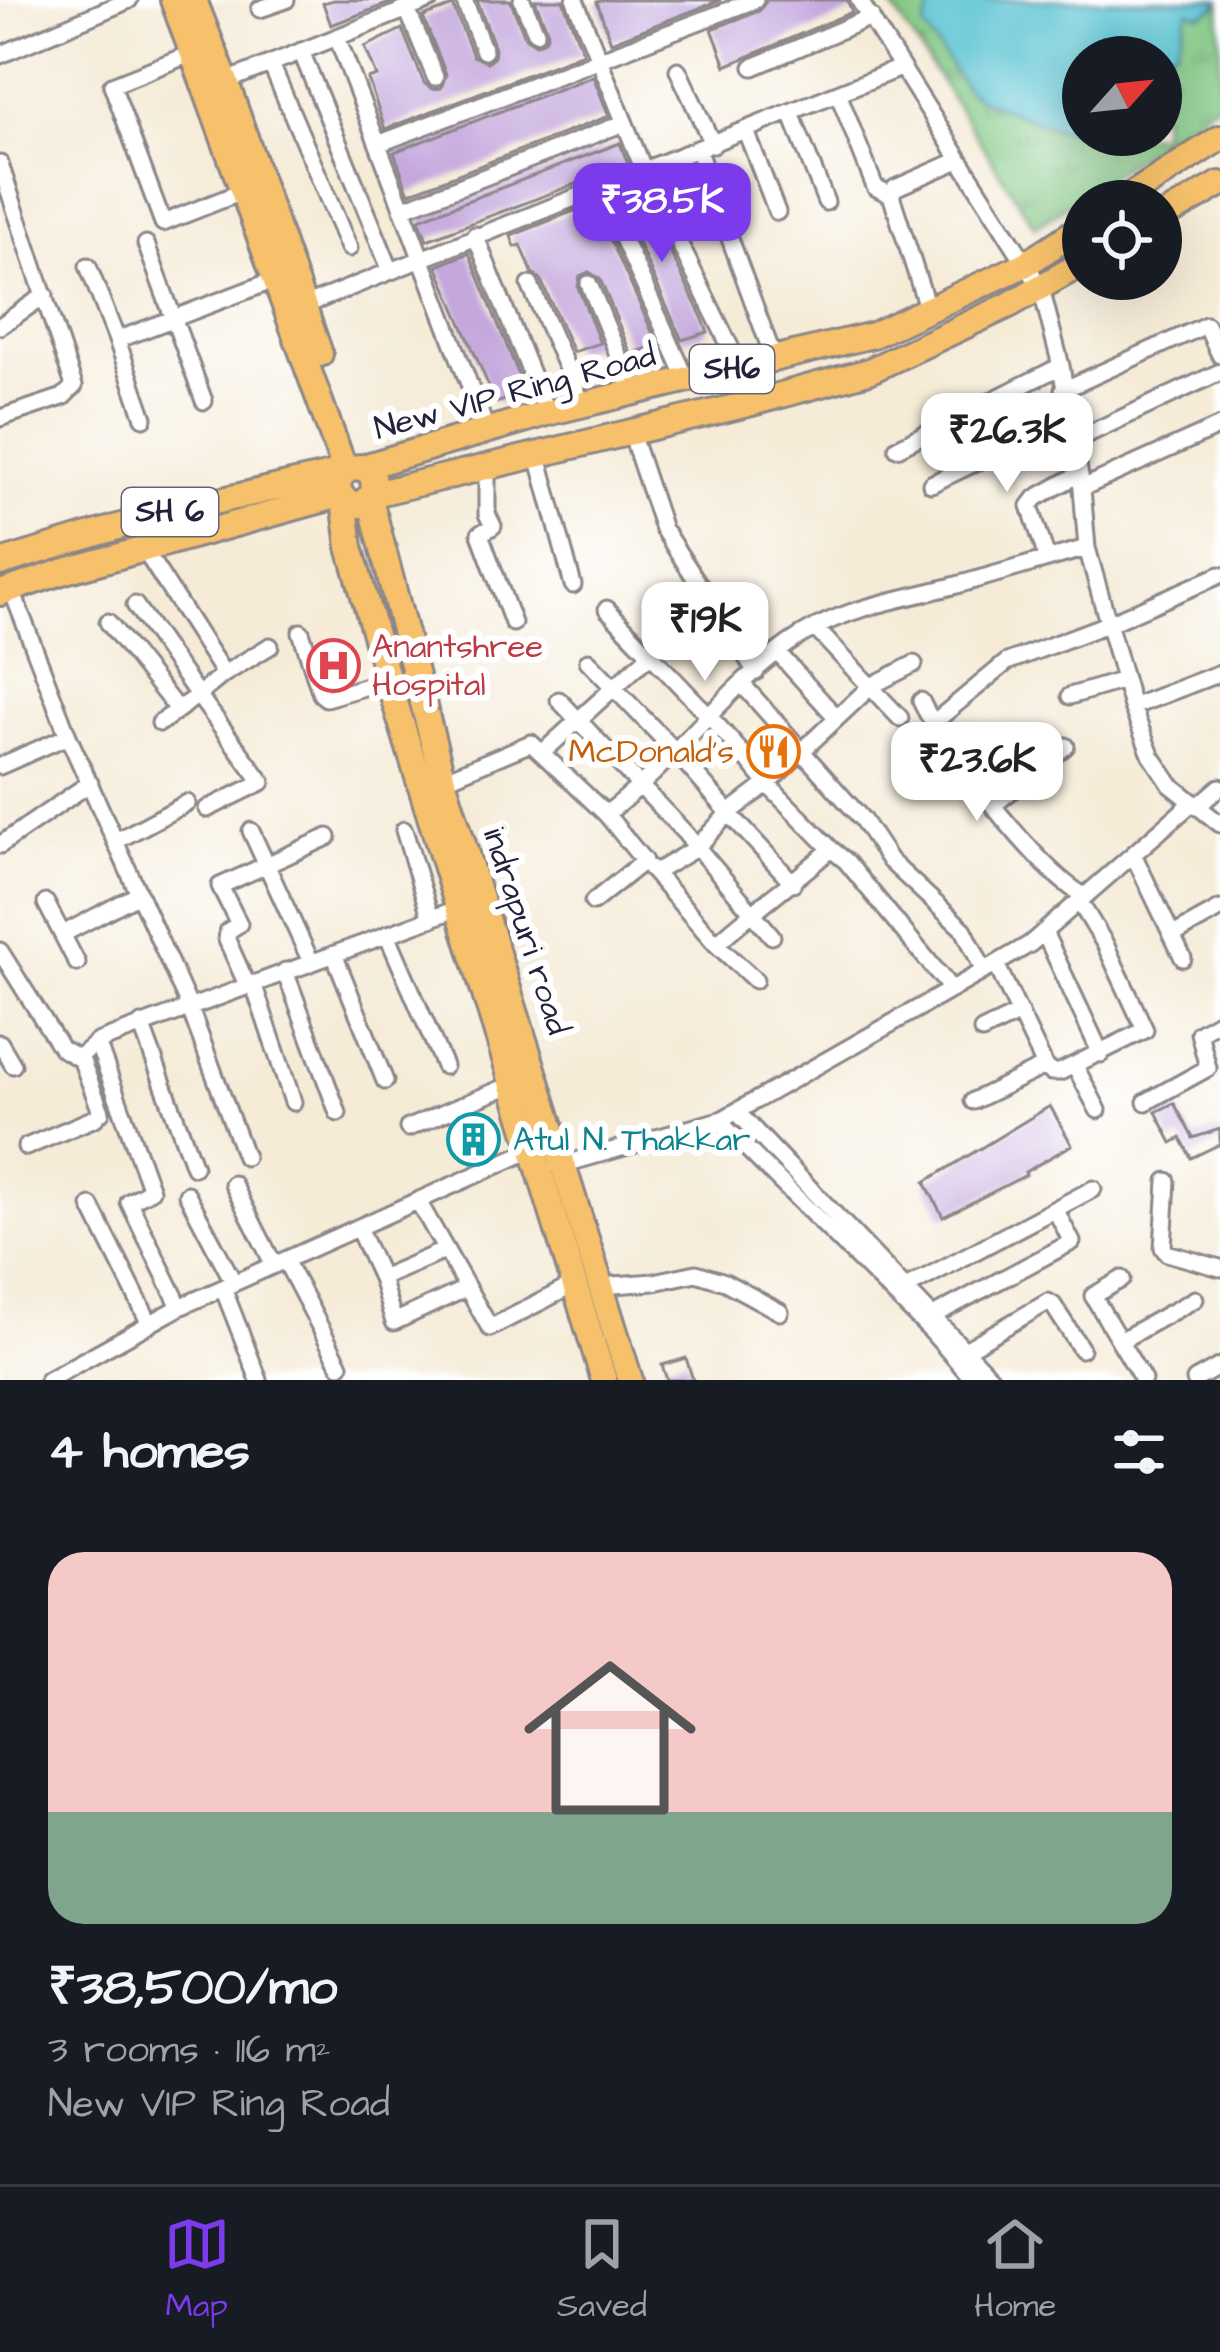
<!DOCTYPE html>
<meta charset="utf-8">
<style>
body{margin:0;font-family:"Architects Daughter",sans-serif;background:#20242c;color:#f1f3f6;height:100vh;display:flex;flex-direction:column;font-size:45px;white-space:nowrap}
*{box-sizing:border-box;margin:0}
p{font-size:39px;color:#9ea1a6}
.icon{flex:none;width:66px;height:66px;fill:none;stroke:currentColor;stroke-width:2;stroke-linecap:round;stroke-linejoin:round}
.map{position:relative;height:1380px;overflow:hidden}
.details{display:flex;flex-direction:column;background:#171b24;flex:1}
.details>*{flex:none}
.needle{width:78px;rotate:63deg}
.fabs{position:absolute;left:1062px;top:36px;display:grid;gap:24px}
.fabs a{display:grid;place-items:center;width:120px;height:120px;border-radius:50%;background:#171b24;box-shadow:0 12px 48px #0002;font-size:60px}
.price{position:absolute;translate:-50% -102px;padding:0 27px;border-radius:24px;background:#fff;color:#222;font-size:39px;line-height:78px;filter:drop-shadow(0 3px 6px #0008)}
.price::after{content:'';position:absolute;left:50%;top:72px;width:36px;height:27px;margin-left:-18px;background:inherit;clip-path:polygon(0 0,100% 0,50% 100%)}
.price.on{background:#7c3aed;color:#fff}
ul{padding:0;list-style:none}
li{display:grid;align-content:center;gap:24px;height:636px;padding:0 48px}
li+li{border-top:3px solid #363941}
li span{display:grid;place-items:center;height:372px;border-radius:36px;color:#555}
li>.icon{margin-inline-start:auto}
span .icon{width:216px;height:216px;fill:#fffc;stroke-width:1}
li b{font-size:51px}
h2{display:flex;justify-content:space-between;align-items:center;height:144px;padding:0 48px;font-size:51px}
.tab-bar{display:flex;justify-content:space-around;align-items:center;height:168px;border-top:3px solid #363941;background:#171b24;font-size:33px;color:#9ea1a6}
.tab-bar a{display:grid;justify-items:center;gap:6px}
.tab-bar .on{color:#7c3aed}
.map>svg:first-child{display:block}
.park{fill:url(#park-tufts);stroke:#52745f;stroke-width:3;fill-rule:evenodd}
.water{fill:#56c2d1;stroke:#3c7286;stroke-width:3}
.building{fill:#c4a7dd}
.lines{fill:none;stroke-linecap:round;stroke-linejoin:round}
.minor-casing{stroke:#8c8689;stroke-width:21}
.primary-casing{stroke:#8c8689;stroke-width:30}
.minor{stroke:#fff;stroke-width:15}
.primary{stroke:#f6c16b;stroke-width:24}
.labels{text-anchor:middle;dominant-baseline:central;stroke-width:12;stroke-linejoin:round;paint-order:stroke}
.shield{fill:#fff;stroke:#646476;stroke-width:3}
.shield-label{font-size:30px;font-weight:bold;fill:#22223b}
.street-label{font-size:33px;fill:#22223b;stroke:#fff}
.health-label{font-size:33px;fill:#be3a42;stroke:#fff;text-anchor:start}
.food-label{font-size:33px;fill:#c56008;stroke:#fff;text-anchor:end}
.culture-label{font-size:33px;fill:#0d838f;stroke:#fff;text-anchor:start}
</style>
<div class="map">
<svg width="1220" height="1380" viewBox="0 0 1220 1380">
<defs>
<pattern id="park-tufts" width="24" height="20" patternUnits="userSpaceOnUse" patternTransform="scale(3)"><rect width="24" height="20" fill="#81c783"/><path d="M3 7l-1-3M5 7V3M7 7l1-3M15 17l-1-3M17 17v-4M19 17l1-3" fill="none" stroke="#69a16c"/></pattern>
</defs>
<rect width="100%" height="100%" fill="#fff"/>
<filter id="ink" filterUnits="userSpaceOnUse"><feTurbulence type="fractalNoise" baseFrequency=".00833" numOctaves="2"/><feDisplacementMap in="SourceGraphic" scale="24" xChannelSelector="R" yChannelSelector="G"/><feConvolveMatrix kernelMatrix="1 2 1 2 8 2 1 2 1" color-interpolation-filters="sRGB"/></filter>
<filter id="wash" filterUnits="userSpaceOnUse"><feTurbulence type="fractalNoise" baseFrequency=".004" numOctaves="4" result="noise"/><feDisplacementMap in="SourceGraphic" scale="48" xChannelSelector="R" yChannelSelector="G"/><feGaussianBlur stdDeviation="2.7" result="paint"/><feColorMatrix in="noise" values="0 0 0 0 0 0 0 0 0 0 0 0 0 0 0 0 0 1.4 0 .05"/><feComposite in="paint" operator="in"/></filter>
<g filter="url(#wash)">
<rect width="100%" height="100%" fill="#f5ebd7"/>
<path class="park" d="M888,0H1220V101L1035,227ZM1083,57H1161V135H1083Z"/>
<path class="water" d="M933,0H1219L1217,6L1201,15L1189,11L1177,48L1159,57H1083V133L1057,129L977,98L967,90L924,27Z"/>
<g id="blocks">
<path class="building" d="M333,0H398L331,25L323,3Z
M477,0H510L525,37L536,44L545,40L548,32L535,0H563L583,53L385,129L368,79L377,76L365,47L402,29L424,83L432,89L441,88L446,74L423,17L453,6L473,56L487,62L494,57L495,48Z
M604,0H721L611,42L597,2Z
M767,0H847L852,12L726,66L712,29L759,11Z
M593,76L609,116L409,193L394,152Z
M620,143L628,164L427,240L419,219Z
M638,186L702,317L708,332L682,340L616,194Z
M594,203L658,345L631,354L600,279L589,272L580,276L578,287L600,343L573,352L541,280L533,274L521,245L515,247L511,236Z
M469,253L526,393L496,403L437,266Z
M336,652L346,680L330,684L322,658Z
M1174,1103L1193,1138L1220,1129V1144L1191,1158L1181,1138L1172,1143L1156,1112Z
M1050,1106L1072,1145L1025,1172L1026,1175L943,1217L925,1182Z
M686,1358L693,1380H667L662,1365Z"/>
</g>
</g>
<g filter="url(#ink)">
<use href="#blocks" fill-opacity="0" stroke="#8c8689" stroke-width="3"/>
<g class="lines">
<defs>
<path id="minor" d="M464,0L484,51
M522,0L536,32
M575,0L645,173L740,367
M859,0L1041,288L1061,366L1082,488L1087,548L1132,707L1151,755L1171,785L1220,824
M260,9L286,0
M407,9L435,77
M337,37L487,431
M301,51L390,269
M195,52L112,85L163,223L244,191
M0,55L129,0
M271,64L349,248
M753,67L871,17
M678,70L713,145
M222,83L430,0
M838,93L875,187L891,195
M791,113L826,202
M746,131L777,212
M378,144L755,0
M698,151L774,359
M0,164L74,386L63,397L0,418
M600,188L687,380
M402,209L624,123
M475,235L547,413
M146,244L204,401
M88,266L117,340L282,277
M589,284L634,393
M530,285L583,405
M296,309L900,68
M928,310L891,195L895,188L959,160
M0,326L45,295
M117,340L144,418
M1063,390L1206,325L1220,355
M631,433L663,529L756,672
M1071,442L1220,372
M897,448L1061,366
M538,456L573,585
M487,469V514L493,526L480,534L513,623
M931,484L1068,418
M1082,488L1220,426
M145,551L224,674L198,695L262,782L207,809
M1047,558L1030,506L1036,498L1079,474
M11,588L68,736L189,1006L245,1157
M135,605L198,695L160,723
M607,609C661,667 719,722 767,784L871,686L914,664
M108,622L178,710
M816,629L900,718
M301,632L321,694L326,698L388,680
M778,653L837,718
M588,661L677,753L729,813L696,848L654,873
M224,674L270,646
M742,684L862,819L890,861L964,930L984,971
M1070,696L1124,680
M559,700L685,833L772,936
M921,701C942,746 1042,876 1085,896
M1132,707L1220,673
M932,724L1007,662L1107,624L1220,575
M542,753L663,643L715,609
M910,753L936,733
M0,766L68,736
M436,783L531,743L606,814
M994,805L1066,746
M1198,806L1220,787
M404,830L431,919
M251,831L311,962
M116,841L187,803
M0,845L90,783
M831,849L846,861L952,990
M1133,854L1183,958
M650,868L716,944L755,980
M593,902L644,861L606,814C673,764 720,693 788,644C838,608 896,601 953,586C998,574 1042,560 1087,548
M46,903L77,963
M1044,932L1101,1054
M63,934L139,894
M387,934L444,1066
M1173,935L1220,909
M716,944C753,910 794,882 831,849L767,784L729,813L793,883
M0,951L61,1048L80,1059
M334,954L385,1081
M285,971L338,1113
M253,983L293,1102
M247,985L227,940L228,931L239,924L220,886L328,837
M141,1024L194,1167
M982,1031L1020,1013
M97,1042L151,1190L129,1202L180,1307
M0,1043L13,1065
M1045,1066L1051,1072H1060L1145,1030L1105,944L1079,901
M1075,1066L1098,1110
M973,1101L1045,1066L996,964
M1146,1102L1208,1068L1199,1033L1220,1021
M737,1112L993,1380
M719,1121L933,1333L974,1380
M408,1128L513,1084
M26,1147L95,1118L101,1112L80,1056L97,1042L459,908
M558,1166L723,1119L984,971L1030,944L1193,802
M1167,1181L1163,1248L1167,1253L1220,1268
M233,1184L274,1265
M187,1194L234,1283
M418,1201L490,1328L575,1284
M91,1206L150,1324
M358,1228L381,1278L446,1250
M285,1260L340,1365
M381,1278L394,1322L467,1288
M1122,1279L1093,1296L1143,1380
M601,1286L654,1282L696,1273L725,1282L780,1312
M223,1288L259,1380
M900,1291L1093,1189
M927,1319L1072,1242L1055,1209
M1120,1341L1195,1299
M965,1350L1048,1302L1053,1305L1081,1349
M48,1380L180,1307L538,1147
M1195,1380L1220,1366"/>
<path id="primary" d="M173,0L345,470
M194,0L226,82L320,354
M1122,201L1220,138
M1161,218L1220,184
M363,467L547,413L873,335L1026,264L1083,226
M374,494L373,476L363,467C333,466 329,500 359,505L374,494L748,404L869,371L1009,305L1083,263
M370,499L443,780L630,1380
M344,500L350,547L388,680L604,1380
M0,563L154,516L343,472
M0,593L65,571L340,495"/>
</defs>
<use href="#minor" class="minor-casing"/>
<use href="#primary" class="primary-casing"/>
<use href="#minor" class="minor"/>
<use href="#primary" class="primary"/>
</g>
</g>
<defs>
<symbol id="hospital-ring" viewBox="-11 -11 22 22"><circle r="9.5" fill="#fff" stroke="#e0444e" stroke-width="1.5"/><path d="M-5-5h3v3.5h4V-5h3V5h-3V1.5h-4V5h-3Z" fill="#e0444e"/></symbol>
<symbol id="restaurant-ring" viewBox="-11 -11 22 22"><circle r="9.5" fill="#fff" stroke="#e8710a" stroke-width="1.5"/><path d="M-5-6h1v4h1v-4h1v4h1v-4h1v5L-1.5 .5V6h-2V.5L-5-1ZM5-6V6H3V1.5H1.5Q1.5-4 5-6Z" fill="#e8710a"/></symbol>
<symbol id="building-ring" viewBox="-11 -11 22 22"><circle r="9.5" fill="#fff" stroke="#0f9aa8" stroke-width="1.5"/><path d="M-4-6H4V6H1V3H-1V6H-4ZM-2.5-4.3h1.7v1.8h-1.7ZM.8-4.3h1.7v1.8H.8ZM-2.5-1h1.7V.8h-1.7ZM.8-1h1.7V.8H.8Z" fill="#0f9aa8"/></symbol>
</defs>
<g fill-rule="evenodd">
<use href="#hospital-ring" x="304" y="636" width="59" height="59"/>
<use href="#restaurant-ring" x="744" y="722" width="59" height="59"/>
<use href="#building-ring" x="444" y="1110" width="59" height="59"/>
</g>
<g class="labels">
<g class="shield">
<rect x="690" y="345" width="84" height="48" rx="9"/>
<rect x="122" y="488" width="96" height="48" rx="9"/>
</g>
<g class="shield-label">
<text x="732" y="369">SH6</text>
<text x="170" y="512">SH 6</text>
</g>
<g class="street-label">
<text transform="translate(515 392) rotate(-15)">New VIP Ring Road</text>
<text transform="translate(526 931) rotate(72)">indrapuri road</text>
</g>
<g class="health-label">
<text x="372" y="647">Anantshree<tspan x="372" dy="38">Hospital</tspan></text>
</g>
<g class="food-label">
<text x="734" y="752">McDonald's</text>
</g>
<g class="culture-label">
<text x="513" y="1140">Atul N. Thakkar</text>
</g>
</g>
</svg>
<div class="fabs">
<a><svg class="needle" viewBox="-14 -14 28 28"><path d="M0-13l5 13h-10z" fill="#e53935"/><path d="M0 13l5-13h-10z" fill="#9ea1a6"/></svg></a>
<a><svg class="icon" aria-label="locate" viewBox="0 0 24 24"><circle cx="12" cy="12" r="6"/><path d="M12 2v4M12 18v4M2 12h4M18 12h4"/></svg></a>
</div>
<b class="price on" style="left:662px;top:265px">₹38.5K</b>
<b class="price" style="left:1007px;top:495px">₹26.3K</b>
<b class="price" style="left:705px;top:684px">₹19K</b>
<b class="price" style="left:977px;top:824px">₹23.6K</b>
</div>
<section class="details">
<h2>4 homes<svg class="icon" aria-label="filters" viewBox="0 0 24 24"><path d="M4 7h16M4 17h16"/><circle cx="9" cy="7" r="2"/><circle cx="15" cy="17" r="2"/></svg></h2>
<ul>
<li><span style="background:linear-gradient(#f6c9c9 70%,#7fa58c 0)"><svg class="icon" aria-label="home" viewBox="0 0 24 24"><path d="M3 11l9-7 9 7M6 9v11h12V9"/></svg></span><div><b>₹38,500/mo</b><p>3 rooms · 116 m²</p><p>New VIP Ring Road</p></div></li>
</ul>
</section>
<nav class="tab-bar">
<a class="on"><svg class="icon" aria-label="map" viewBox="0 0 24 24"><path d="M3 6l6-2 6 2 6-2v14l-6 2-6-2-6 2zM9 4v14M15 6v14"/></svg>Map</a>
<a><svg class="icon" aria-label="saved" viewBox="0 0 24 24"><path d="M7 4h10v16l-5-4-5 4z"/></svg>Saved</a>
<a><svg class="icon" aria-label="home" viewBox="0 0 24 24"><path d="M3 11l9-7 9 7M6 9v11h12V9"/></svg>Home</a>
</nav>
